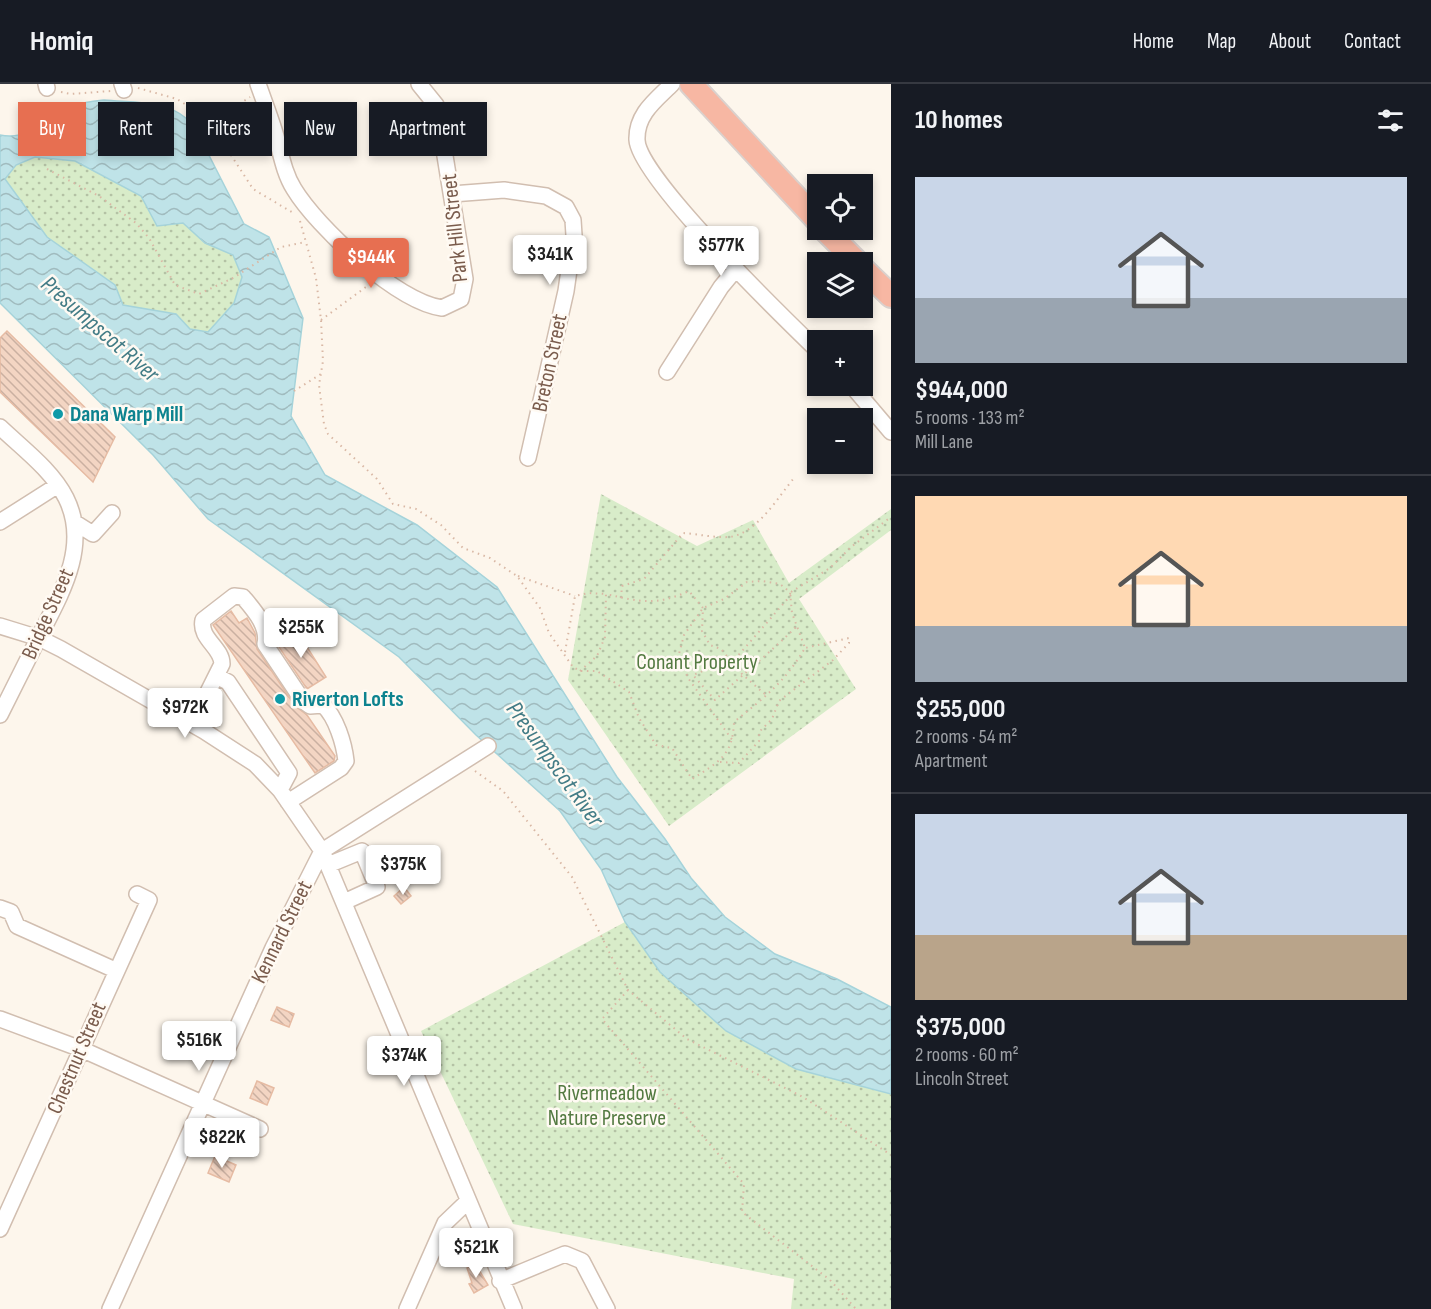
<!DOCTYPE html>
<meta charset="utf-8">
<style>
body{margin:0;font-family:"Sofia Sans Condensed",sans-serif;background:#20242c;color:#f1f3f6;height:100vh;display:flex;flex-direction:column;font-size:22px;white-space:nowrap}
*{box-sizing:border-box;margin:0}
p{font-size:20px;color:#9ea1a6}
.icon{flex:none;width:33px;height:33px;fill:none;stroke:currentColor;stroke-width:2;stroke-linecap:round;stroke-linejoin:round}
.map{position:relative;flex:1;overflow:hidden}
.sheet{display:flex;flex-direction:column;background:#171b24;width:540px}
.sheet>*{flex:none}
.guide{position:absolute;left:18px;top:18px;width:570px;height:54px;display:flex;gap:12px}
.fabs{position:absolute;left:807px;top:90px;display:grid;gap:12px}
.fabs a{display:grid;place-items:center;width:66px;height:66px;border-radius:0px;background:#171b24;box-shadow:0 3px 9px #0003;font-size:30px}
.price{position:absolute;translate:-50% -51px;padding:0 14px;border-radius:6px;background:#fff;color:#222;font-size:20px;line-height:39px;filter:drop-shadow(0 2px 3px #0008)}
.price::after{content:'';position:absolute;left:50%;top:36px;width:18px;height:14px;margin-left:-9px;background:inherit;clip-path:polygon(0 0,100% 0,50% 100%)}
.price.on{background:#e76f51;color:#fff}
ul{padding:0;list-style:none}
li{display:grid;align-content:center;gap:12px;height:318px;padding:0 24px}
li+li{border-top:2px solid #363941}
li span{display:grid;place-items:center;height:186px;border-radius:0px;color:#555}
li>.icon{margin-inline-start:auto}
span .icon{width:108px;height:108px;fill:#fffc;stroke-width:1}
li b{font-size:26px}
h2{display:flex;justify-content:space-between;align-items:center;height:72px;padding:0 24px;font-size:26px}
.chip{padding:0 21px;border-radius:0px;background:#171b24;box-shadow:0 3px 9px #0003;font-size:21px;line-height:54px}
.chip.on{background:#e76f51;color:#fff}
header{display:flex;align-items:center;gap:36px;box-sizing:border-box;height:84px;padding:0 30px;background:#171b24;border-bottom:2px solid #363941}
header strong{font-size:28px}
nav{display:flex;gap:33px;margin-inline-start:auto;font-size:21px}
main{display:flex;flex:1;min-height:0}
.map>svg:first-child{display:block}
.park{fill:url(#park-dots)}
.water{fill:url(#water-waves);stroke:#a5d3da;stroke-width:1.5;fill-rule:evenodd}
.building{fill:url(#building-back-hatch);stroke:#e6bba3;stroke-width:1.5}
.lines{fill:none;stroke-linecap:round;stroke-linejoin:round}
.minor-casing{stroke:#d1beb0;stroke-width:18}
.highway-casing{stroke:#dad1cd;stroke-width:26}
.path{stroke:#d9b8a5;stroke-width:2;stroke-dasharray:1.5 4.5;stroke-linecap:butt}
.minor{stroke:#fff;stroke-width:15}
.highway{stroke:#f7b7a3;stroke-width:22}
.culture-dot{fill:#0f9aa8;stroke:#fffaf3;stroke-width:2}
.labels{text-anchor:middle;dominant-baseline:central;stroke-width:5;stroke-linejoin:round;paint-order:stroke}
.street-label{font-size:22px;fill:#7a5c4d;stroke:#fffaf3}
.culture-label{font-size:22px;font-weight:bold;fill:#0d838f;stroke:#fffaf3;text-anchor:start}
.park-label{font-size:22px;fill:#537a41;stroke:#fffaf3}
.water-label{font-size:24px;font-style:italic;fill:#437c86;stroke:#fffaf3}
</style>
<header>
<strong>Homiq</strong>
<nav><a>Home</a><a>Map</a><a>About</a><a>Contact</a></nav>
</header>
<main>
<div class="map">
<svg width="891" height="1225" viewBox="0 0 891 1225">
<defs>
<pattern id="park-dots" width="8" height="8" patternUnits="userSpaceOnUse" patternTransform="scale(1.5)"><rect width="8" height="8" fill="#d8ecc9"/><path d="M2 2h.1M6 6h.1" fill="none" stroke="#b4c2a5" stroke-width="1.8" stroke-linecap="round"/></pattern>
<pattern id="water-waves" width="16" height="10" patternUnits="userSpaceOnUse" patternTransform="scale(1.5)"><rect width="16" height="10" fill="#bfe3e8"/><path d="M0 5q4-4 8 0t8 0" fill="none" stroke="#a0bbbe"/></pattern>
<pattern id="building-back-hatch" width="6" height="6" patternUnits="userSpaceOnUse" patternTransform="scale(1.5)"><rect width="6" height="6" fill="#f3d5c3"/><path d="M-1 5l2 2M0 0l6 6M5-1l2 2" fill="none" stroke="#cab0a1"/></pattern>
</defs>
<rect width="100%" height="100%" fill="#fdf6ec"/>
<path class="park" d="M35,73L75,77L141,112L157,142L183,139L205,159L233,171L242,193L234,219L208,248L190,245L176,230L122,221L115,201L47,154L5,95L16,81Z
M601,410L697,462L753,436L789,499L891,425V446L799,515L856,605L669,742L568,596Z
M625,838L660,888L796,985L891,1010V1225H791L794,1195L513,1140L421,947Z"/>
<path class="water" d="M104,16C136,19 172,15 194,42L244,140L269,153L303,234L291,332L325,391L417,441L497,503L617,693L665,755L691,794L725,833L775,870L837,895L891,923V1010L796,985L726,947L660,888L625,838L601,785L560,727L476,651L399,573L208,435L153,371L0,219V51C32,57 50,33 76,21C84,18 95,17 104,16ZM35,73L75,77L141,112L157,142L183,139L205,159L233,171L242,193L234,219L208,248L190,245L176,230L123,221L115,201L47,153L5,95L16,81Z"/>
<path class="building" d="M7,247L115,353L93,398L0,308V254Z
M231,527L239,539L247,534L255,549L257,565L295,622L307,631L335,672L334,677L315,689L213,541Z
M295,544L326,593L307,605L275,557Z
M404,803L411,812L401,820L394,812Z
M277,923L294,930L289,943L271,936Z
M257,997L274,1004L267,1021L250,1014Z
M216,1046L228,1051L221,1066L209,1061Z
M215,1072L236,1081L229,1098L208,1089Z
M475,1179L488,1201L474,1209L469,1200L472,1199L467,1184Z"/>
<g class="lines">
<defs>
<path id="minor" d="M46,0L47,4
M122,0L124,6
M258,0C264,17 271,35 276,52C281,70 284,89 294,105C317,143 397,218 442,224L461,215L465,195L439,35L436,21L419,0
M672,0C656,16 636,30 637,56C639,94 784,234 818,267
M452,110L504,106L546,112L566,123L573,136L574,151L566,207L528,374
M667,288L721,203L736,185
M852,302L891,348
M0,343C22,364 52,386 66,414C90,462 61,510 39,553C26,579 13,605 0,631
M0,438L58,401
M74,438L93,450L112,429
M0,542L39,554L61,565L204,647L255,680L280,706L322,767L514,1225
M218,593L228,598L289,689L280,706
M192,640L222,580C222,563 199,555 203,536L234,512L243,513C253,525 269,542 265,560L303,617L310,622L323,621C336,633 344,659 346,677L341,684L288,718
M322,767L488,662
M328,781L362,767L377,803L344,818
M0,824L11,828L17,842L115,886
M0,935L81,965L260,1045
M0,1145L149,816L137,810
M500,1197L565,1170L582,1177L607,1225
M110,1225L273,864L322,767
M407,1225L445,1139L468,1117"/>
<path id="highway" d="M691,0L818,137
M825,146L857,178
M862,184L891,212"/>
</defs>
<use href="#minor" class="minor-casing"/>
<use href="#highway" class="highway-casing"/>
<path class="path" d="M138,4L177,15L207,34L253,105L295,130
M61,8L71,10L111,7
M207,34L223,31L250,13
M47,85L99,112L136,139L149,154L175,201L199,210L233,194L281,163L306,158
M300,137L316,194L321,236L323,277L319,301L324,340L328,350L377,395L393,420L416,425L441,441L463,464L490,474L517,492L540,524L549,549L573,583L580,587H597L629,608L639,634L656,661L672,664L692,695C719,678 733,671 734,638C765,613 784,599 805,564L792,529L790,508L780,500L762,497L747,498L724,515L703,524L684,551L679,570L688,594L733,657
M321,236L370,200
M294,307L321,290
M518,492L575,512
M791,508L830,484L851,463L891,433
M791,511L736,574L693,591L715,616C742,591 771,568 797,542
M621,514L622,502L644,495L683,449C697,450 715,454 729,453C757,450 778,413 794,394
M565,568L575,512L589,509L606,510
M580,587L597,572L605,553L606,510C640,518 656,522 689,507L703,524L702,547L710,561L721,565L742,590L767,612
M720,678L739,679L759,657V648L772,635L779,617L833,576L849,559V554L805,564
M475,687L503,707L572,793L628,906L687,955L803,1013L891,1071
M628,906L602,935L744,1100L742,1128L830,1196L856,1225"/>
<use href="#minor" class="minor"/>
<use href="#highway" class="highway"/>
</g>
<g class="culture-dot">
<circle cx="58" cy="330" r="6"/>
<circle cx="280" cy="615" r="6"/>
</g>
<g class="labels">
<g class="street-label">
<text transform="translate(455 144) rotate(-96)">Park Hill Street</text>
<text transform="translate(550 279) rotate(-78)">Breton Street</text>
<text transform="translate(48 530) rotate(-66)">Bridge Street</text>
<text transform="translate(282 848) rotate(-64)">Kennard Street</text>
<text transform="translate(77 974) rotate(-67)">Chestnut Street</text>
</g>
<g class="culture-label">
<text x="70" y="330">Dana Warp Mill</text>
<text x="292" y="615">Riverton Lofts</text>
</g>
<g class="park-label">
<text x="697" y="578">Conant Property</text>
<text x="607" y="1009">Rivermeadow<tspan x="607" dy="25">Nature Preserve</tspan></text>
</g>
<g class="water-label">
<text transform="translate(100 245) rotate(41)">Presumpscot River</text>
<text transform="translate(555 680) rotate(54)">Presumpscot River</text>
</g>
</g>
</svg>
<div class="fabs">
<a><svg class="icon" aria-label="locate" viewBox="0 0 24 24"><circle cx="12" cy="12" r="6"/><path d="M12 2v4M12 18v4M2 12h4M18 12h4"/></svg></a>
<a><svg class="icon" aria-label="layers" viewBox="0 0 24 24"><path d="M12 4l9 5-9 5-9-5zM3 14l9 5 9-5"/></svg></a>
<a>+</a>
<a>−</a>
</div>
<b class="price" style="left:721px;top:193px">$577K</b>
<b class="price" style="left:550px;top:202px">$341K</b>
<b class="price on" style="left:371px;top:205px">$944K</b>
<b class="price" style="left:301px;top:575px">$255K</b>
<b class="price" style="left:185px;top:655px">$972K</b>
<b class="price" style="left:403px;top:812px">$375K</b>
<b class="price" style="left:199px;top:988px">$516K</b>
<b class="price" style="left:404px;top:1003px">$374K</b>
<b class="price" style="left:222px;top:1085px">$822K</b>
<b class="price" style="left:476px;top:1195px">$521K</b>
<div class="guide">
<a class="chip on">Buy</a>
<a class="chip">Rent</a>
<a class="chip">Filters</a>
<a class="chip">New</a>
<a class="chip">Apartment</a>
</div>
</div>
<section class="sheet">
<h2>10 homes<svg class="icon" aria-label="filters" viewBox="0 0 24 24"><path d="M4 7h16M4 17h16"/><circle cx="9" cy="7" r="2"/><circle cx="15" cy="17" r="2"/></svg></h2>
<ul>
<li><span style="background:linear-gradient(#c9d6e8 65%,#9aa5b1 0)"><svg class="icon" aria-label="home" viewBox="0 0 24 24"><path d="M3 11l9-7 9 7M6 9v11h12V9"/></svg></span><div><b>$944,000</b><p>5 rooms · 133 m²</p><p>Mill Lane</p></div></li>
<li><span style="background:linear-gradient(#ffd9b3 70%,#9aa5b1 0)"><svg class="icon" aria-label="home" viewBox="0 0 24 24"><path d="M3 11l9-7 9 7M6 9v11h12V9"/></svg></span><div><b>$255,000</b><p>2 rooms · 54 m²</p><p>Apartment</p></div></li>
<li><span style="background:linear-gradient(#c9d6e8 65%,#b9a48a 0)"><svg class="icon" aria-label="home" viewBox="0 0 24 24"><path d="M3 11l9-7 9 7M6 9v11h12V9"/></svg></span><div><b>$375,000</b><p>2 rooms · 60 m²</p><p>Lincoln Street</p></div></li>
</ul>
</section>
</main>
